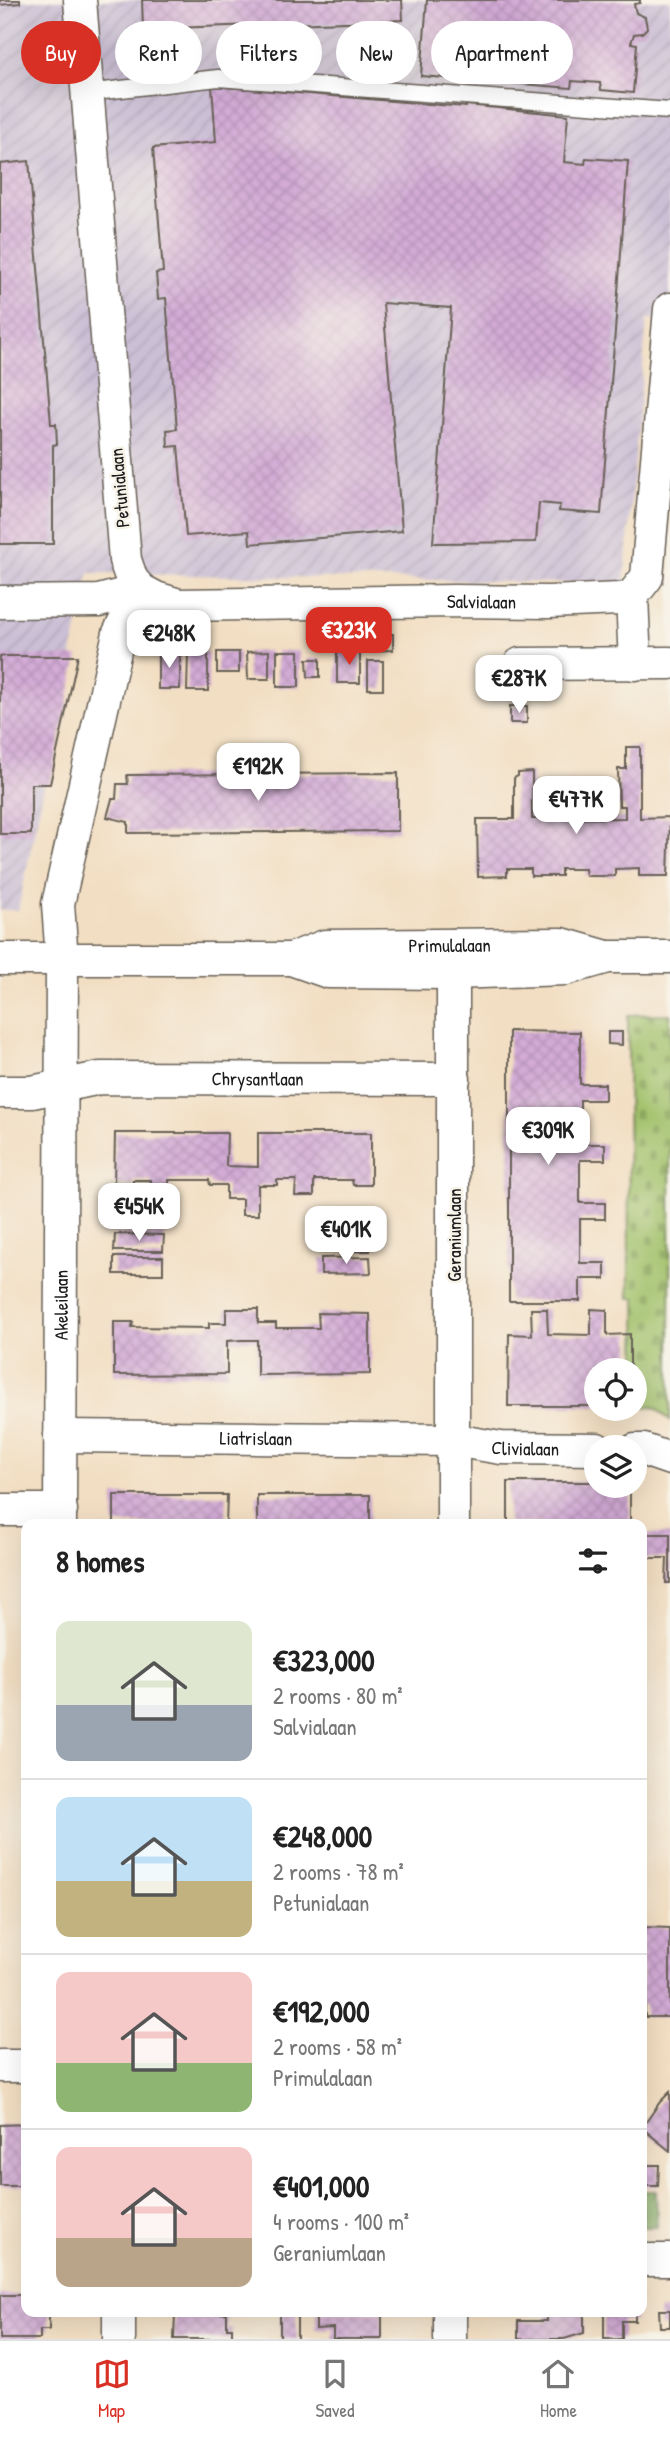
<!DOCTYPE html>
<meta charset="utf-8">
<style>
body{margin:0;font-family:"Patrick Hand",sans-serif;background:#f6f6f6;color:#222;height:100vh;display:flex;flex-direction:column;font-size:26px;white-space:nowrap}
*{box-sizing:border-box;margin:0}
p{font-size:23px;color:#767676}
.icon{flex:none;width:38px;height:38px;fill:none;stroke:currentColor;stroke-width:2;stroke-linecap:round;stroke-linejoin:round}
.map{position:relative;flex:1;overflow:hidden}
.details{position:absolute;left:21px;top:1519px;width:626px;height:798px;display:flex;flex-direction:column;background:#fff;border-radius:14px;box-shadow:0 7px 28px #0002}
.details>*{flex:none}
.top-card{position:absolute;left:21px;top:21px;width:628px;height:63px;display:flex;gap:14px}
.fabs{position:absolute;left:584px;top:1358px;display:grid;gap:14px}
.fabs a{display:grid;place-items:center;width:63px;height:63px;border-radius:50%;background:#fff;box-shadow:0 7px 28px #0002;font-size:35px}
.price{position:absolute;translate:-50% -60px;padding:0 16px;border-radius:14px;background:#fff;color:#222;font-size:23px;line-height:46px;filter:drop-shadow(0 2px 4px #0008)}
.price::after{content:'';position:absolute;left:50%;top:42px;width:21px;height:16px;margin-left:-10px;background:inherit;clip-path:polygon(0 0,100% 0,50% 100%)}
.price.current{background:#d93025;color:#fff}
ul{padding:0;list-style:none}
li{display:flex;align-items:center;gap:21px;height:175px;padding:0 35px}
li+li{border-top:2px solid #e0e0e0}
li span{display:grid;place-items:center;flex:none;width:196px;height:140px;border-radius:14px;color:#555}
li>.icon{margin-inline-start:auto}
span .icon{width:84px;height:84px;fill:#fffc;stroke-width:1}
li b{font-size:30px}
h2{display:flex;justify-content:space-between;align-items:center;height:84px;padding:0 35px;font-size:30px}
.chip{padding:0 24px;border-radius:32px;background:#fff;box-shadow:0 7px 28px #0002;font-size:24px;line-height:63px}
.chip.current{background:#d93025;color:#fff}
.menu{display:flex;justify-content:space-around;align-items:center;height:98px;border-top:2px solid #e0e0e0;background:#fff;font-size:19px;color:#767676}
.menu a{display:grid;justify-items:center;gap:4px}
.menu .current{color:#d93025}
.map>svg:first-child{display:block}
.industrial{fill:url(#industrial-furrows)}
.forest{fill:url(#forest-crowns);stroke:#4e623d;stroke-width:2}
.cemetery{fill:url(#cemetery-stones);stroke:#5e6e43;stroke-width:2}
.building{fill:url(#building-cross-hatch)}
.lines{fill:none;stroke-linecap:round;stroke-linejoin:round}
.lane-casing{stroke:#676056;stroke-width:19}
.street-casing{stroke:#676056;stroke-width:35}
.lane{stroke:#fff;stroke-width:16}
.street{stroke:#fff;stroke-width:32}
.labels{text-anchor:middle;dominant-baseline:central;stroke-width:5;stroke-linejoin:round;paint-order:stroke}
.street-label{font-size:19px;fill:#1c1c1c;stroke:#f7f3e8}
</style>
<div class="map">
<svg width="670" height="2339" viewBox="0 0 670 2339">
<defs>
<pattern id="industrial-furrows" width="10" height="10" patternUnits="userSpaceOnUse" patternTransform="scale(1.75)"><rect width="10" height="10" fill="#cbbfd5"/><path d="M-1 1l2-2M0 10L10 0M9 11l2-2" fill="none" stroke="#aea4b6"/></pattern>
<pattern id="forest-crowns" width="20" height="18" patternUnits="userSpaceOnUse" patternTransform="scale(1.75)"><rect width="20" height="18" fill="#80a75e"/><path d="M2 6a3 3 0 1 1 6 0M12 15a3 3 0 1 1 6 0" fill="none" stroke="#68874d"/></pattern>
<pattern id="cemetery-stones" width="16" height="16" patternUnits="userSpaceOnUse" patternTransform="scale(1.75)"><rect width="16" height="16" fill="#a1c16a"/><path d="M2 7V4a2 2 0 0 1 4 0v3zM10 15v-3a2 2 0 0 1 4 0v3z" fill="#8aa55b"/></pattern>
<pattern id="building-cross-hatch" width="8" height="8" patternUnits="userSpaceOnUse" patternTransform="scale(1.75)"><rect width="8" height="8" fill="#d3abd6"/><path d="M0 0l8 8M0 8l8-8" fill="none" stroke="#b593b7"/></pattern>
</defs>
<rect width="100%" height="100%" fill="#f7f3e8"/>
<filter id="ink" filterUnits="userSpaceOnUse"><feTurbulence type="fractalNoise" baseFrequency=".0143" numOctaves="2"/><feDisplacementMap in="SourceGraphic" scale="14" xChannelSelector="R" yChannelSelector="G"/><feConvolveMatrix kernelMatrix="1 2 1 2 8 2 1 2 1" color-interpolation-filters="sRGB"/></filter>
<filter id="wash" filterUnits="userSpaceOnUse"><feTurbulence type="fractalNoise" baseFrequency=".00686" numOctaves="4" result="noise"/><feDisplacementMap in="SourceGraphic" scale="28" xChannelSelector="R" yChannelSelector="G"/><feGaussianBlur stdDeviation="1.57" result="paint"/><feColorMatrix in="noise" values="0 0 0 0 0 0 0 0 0 0 0 0 0 0 0 0 0 1.4 0 .05"/><feComposite in="paint" operator="in"/></filter>
<g filter="url(#wash)">
<rect width="100%" height="100%" fill="#f2dec2"/>
<path class="industrial" d="M0,0H670V320L647,319L624,584L89,573L18,910H0Z"/>
<path class="forest" d="M642,2191H656L657,2227H642Z"/>
<path class="cemetery" d="M670,1014V1421L656,1408L637,1405L636,1298H629L628,1015Z"/>
<g id="blocks">
<path class="building" d="M0,0H20V3L0,5Z
M142,0H402L403,20L143,29Z
M427,0H640V3L634,4L636,13L645,17L647,28L642,33L634,34L631,43L637,44L633,93L601,90L600,83L572,81L571,88L421,76Z
M212,86L440,105L466,107V105L568,115L564,162L585,164L586,158L628,161L601,514L559,511L560,505L539,503L536,542L433,543L451,308L383,303L402,531L250,544L249,531L186,536L178,446L168,447L167,430L177,429L166,298L158,299L156,273L163,272L153,148L216,142Z
M29,161L51,424H56L57,444L53,445V544H0V164Z
M368,634H393V650L368,651Z
M269,651V679H248L247,652Z
M277,651H299V687H277Z
M337,651H360V683H337Z
M158,652H180V689H158Z
M188,652H208V691H187Z
M217,652H239V673H217Z
M0,656H78L50,784H31V834H0Z
M307,659H320V677H308Z
M368,661H383V689H368Z
M510,706H527V723H510Z
M626,747H640V818L670,817L668,876H639V868L615,869V876H586L585,869H561V876H531V869H507V876L478,877L477,819H514V778L518,776V773L532,772V819L625,818V806H619L618,769H626Z
M398,773V831L128,833V822L107,817L112,799H116L117,784H128L127,775Z
M509,1031L580,1032V1084H605V1100H580V1144H605V1160H580V1203H605V1219H580V1263H605V1279H580V1301H509Z
M608,1032H622V1045L608,1044Z
M115,1133H227L226,1166L258,1167V1133H371V1185H353L352,1180H314V1196H295L296,1180H277V1185H258V1215H242V1199H226V1185H210L209,1180H169V1194H151V1180H133V1185H114Z
M115,1234L164,1235L163,1251H114Z
M321,1234H370V1251H321Z
M114,1257H163V1274H114Z
M370,1257L371,1273L321,1274V1258Z
M226,1309H258V1323H276V1328H319L318,1313L370,1314V1374L257,1375V1340H242L227,1341V1374L114,1375V1322H133L132,1327L209,1328V1323H226Z
M531,1309H547L548,1334L591,1335V1309L607,1310V1335L630,1334V1370H597V1406H508L509,1334L532,1335Z
M508,1482H597V1486H630V1524H508Z
M114,1495H227L226,1524H114Z
M257,1495H370V1524H257Z
M642,1534H670V1583H666L667,1558H642Z
M642,1927L670,1928V2017H645V2005H642Z
M670,2092V2151L642,2128L660,2102Z
M26,2124V2186H0V2125Z
M642,2165H659L658,2186H642Z
M0,2295H26V2312H49V2330H40V2339H0Z
M659,2310H670V2327H660Z
M280,2312H297V2339H280Z
M316,2312H382V2339H333V2328L316,2329Z
M547,2312H584V2333L564,2339H518V2321H547Z
M604,2312H635V2321H622V2339H604Z
M227,2313V2328H232V2339H174L175,2314Z"/>
</g>
</g>
<g filter="url(#ink)">
<use href="#blocks" fill-opacity="0" stroke="#676056" stroke-width="2"/>
<g class="lines">
<defs>
<path id="lane" d="M86,93L218,78L670,111"/>
<g id="street">
<path d="M632,596L647,577L670,309"/>
<path d="M632,596L635,664"/>
<path id="s1" d="M0,602L99,601L141,590L156,598L179,605L455,601L549,602L620,599L632,596"/>
<path d="M520,664L670,663"/>
<path d="M453,945V1524"/>
<path d="M0,959H291L328,972L453,973L566,969L608,957H670"/>
<path id="s2" d="M291,959L325,946L562,944L607,957"/>
<path id="s3" d="M0,1092H32L100,1078L454,1079"/>
<path id="s4" d="M60,1436L453,1440L501,1448L597,1449"/>
<path d="M635,1450H644L670,1459"/>
<path d="M0,1510H61"/>
<path id="s5" d="M60,1524L62,960L58,904L119,633L141,590L132,580L125,560L80,0"/>
<path d="M0,2066H26"/>
<path d="M642,2260H670"/>
<path d="M119,2312V2339"/>
<path d="M450,2312V2339"/>
</g>
</defs>
<use href="#lane" class="lane-casing"/>
<use href="#street" class="street-casing"/>
<use href="#lane" class="lane"/>
<use href="#street" class="street"/>
</g>
</g>
<g class="labels">
<g class="street-label">
<text transform="translate(119 488) rotate(-95)">Petunialaan</text>
<text stroke="none"><textPath href="#s1" startOffset="486">Salvialaan</textPath></text>
<text stroke="none"><textPath href="#s2" startOffset="161">Primulalaan</textPath></text>
<text stroke="none"><textPath href="#s3" startOffset="259">Chrysantlaan</textPath></text>
<text transform="translate(454 1235) rotate(-90)">Geraniumlaan</text>
<text stroke="none"><textPath href="#s5" startOffset="219">Akeleilaan</textPath></text>
<text stroke="none"><textPath href="#s4" startOffset="196">Liatrislaan</textPath></text>
<text stroke="none"><textPath href="#s4" startOffset="466">Clivialaan</textPath></text>
</g>
</g>
</svg>
<div class="fabs">
<a><svg class="icon" aria-label="locate" viewBox="0 0 24 24"><circle cx="12" cy="12" r="6"/><path d="M12 2v4M12 18v4M2 12h4M18 12h4"/></svg></a>
<a><svg class="icon" aria-label="layers" viewBox="0 0 24 24"><path d="M12 4l9 5-9 5-9-5zM3 14l9 5 9-5"/></svg></a>
</div>
<b class="price current" style="left:349px;top:667px">€323K</b>
<b class="price" style="left:169px;top:670px">€248K</b>
<b class="price" style="left:519px;top:715px">€287K</b>
<b class="price" style="left:258px;top:803px">€192K</b>
<b class="price" style="left:576px;top:836px">€477K</b>
<b class="price" style="left:548px;top:1167px">€309K</b>
<b class="price" style="left:139px;top:1243px">€454K</b>
<b class="price" style="left:346px;top:1266px">€401K</b>
<div class="top-card">
<a class="chip current">Buy</a>
<a class="chip">Rent</a>
<a class="chip">Filters</a>
<a class="chip">New</a>
<a class="chip">Apartment</a>
</div>
<section class="details">
<h2>8 homes<svg class="icon" aria-label="filters" viewBox="0 0 24 24"><path d="M4 7h16M4 17h16"/><circle cx="9" cy="7" r="2"/><circle cx="15" cy="17" r="2"/></svg></h2>
<ul>
<li><span style="background:linear-gradient(#dfe7d0 60%,#9aa5b1 0)"><svg class="icon" aria-label="home" viewBox="0 0 24 24"><path d="M3 11l9-7 9 7M6 9v11h12V9"/></svg></span><div><b>€323,000</b><p>2 rooms · 80 m²</p><p>Salvialaan</p></div></li>
<li><span style="background:linear-gradient(#bfe0f5 60%,#c2b280 0)"><svg class="icon" aria-label="home" viewBox="0 0 24 24"><path d="M3 11l9-7 9 7M6 9v11h12V9"/></svg></span><div><b>€248,000</b><p>2 rooms · 78 m²</p><p>Petunialaan</p></div></li>
<li><span style="background:linear-gradient(#f6c9c9 65%,#8fb573 0)"><svg class="icon" aria-label="home" viewBox="0 0 24 24"><path d="M3 11l9-7 9 7M6 9v11h12V9"/></svg></span><div><b>€192,000</b><p>2 rooms · 58 m²</p><p>Primulalaan</p></div></li>
<li><span style="background:linear-gradient(#f6c9c9 65%,#b9a48a 0)"><svg class="icon" aria-label="home" viewBox="0 0 24 24"><path d="M3 11l9-7 9 7M6 9v11h12V9"/></svg></span><div><b>€401,000</b><p>4 rooms · 100 m²</p><p>Geraniumlaan</p></div></li>
</ul>
</section>
</div>
<nav class="menu">
<a class="current"><svg class="icon" aria-label="map" viewBox="0 0 24 24"><path d="M3 6l6-2 6 2 6-2v14l-6 2-6-2-6 2zM9 4v14M15 6v14"/></svg>Map</a>
<a><svg class="icon" aria-label="saved" viewBox="0 0 24 24"><path d="M7 4h10v16l-5-4-5 4z"/></svg>Saved</a>
<a><svg class="icon" aria-label="home" viewBox="0 0 24 24"><path d="M3 11l9-7 9 7M6 9v11h12V9"/></svg>Home</a>
</nav>
